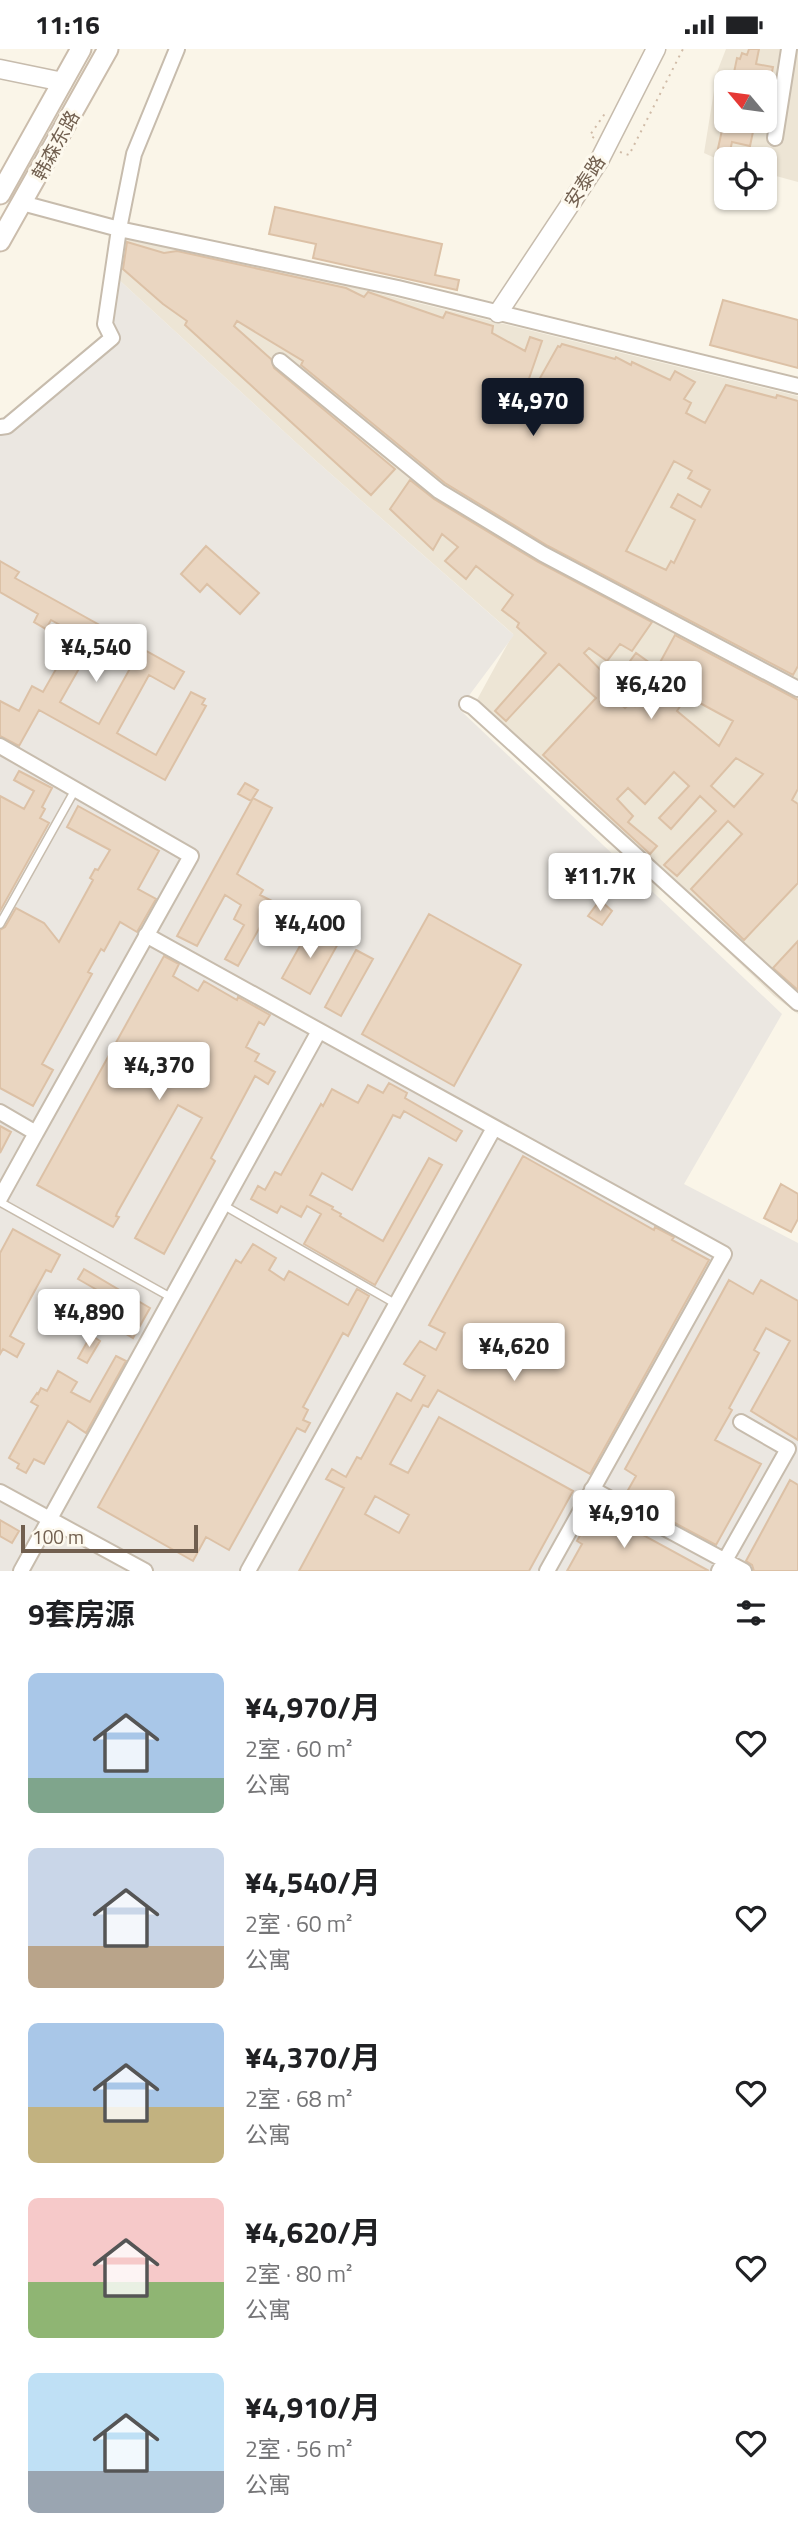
<!DOCTYPE html>
<html lang="zh">
<meta charset="utf-8">
<style>
body{margin:0;font-family:"Titillium Web","Noto Sans SC",sans-serif;background:#f6f6f6;color:#202124;height:100vh;display:flex;flex-direction:column;font-size:26px;white-space:nowrap}
*{box-sizing:border-box;margin:0}
p{font-size:23px;color:#757577}
.icon{flex:none;width:38px;height:38px;fill:none;stroke:currentColor;stroke-width:2;stroke-linecap:round;stroke-linejoin:round}
.map{position:relative;height:1522px;overflow:hidden}
.panel{display:flex;flex-direction:column;background:#fff;flex:1}
.panel>*{flex:none}
.needle{width:46px;rotate:299deg}
.tools{position:absolute;left:714px;top:21px;display:grid;gap:14px}
.tools a{display:grid;place-items:center;width:63px;height:63px;border-radius:10px;background:#fff;box-shadow:0 2px 5px #0004;font-size:35px}
.scale{position:absolute;left:21px;bottom:18px;width:177px;box-sizing:border-box;padding-left:7px;border:4px solid #715f4f;border-top:0;font-size:19px;line-height:24px;white-space:nowrap;color:#715f4f;-webkit-text-stroke:5px #fdf9ee;paint-order:stroke}
.price{position:absolute;translate:-50% -60px;padding:0 16px;border-radius:7px;background:#fff;color:#222;font-size:23px;line-height:46px;filter:drop-shadow(0 2px 4px #0008)}
.price::after{content:'';position:absolute;left:50%;top:42px;width:21px;height:16px;margin-left:-10px;background:inherit;clip-path:polygon(0 0,100% 0,50% 100%)}
.price.on{background:#111827;color:#fff}
ul{padding:0;list-style:none}
li{display:flex;align-items:center;gap:21px;height:175px;padding:0 28px}
li span{display:grid;place-items:center;flex:none;width:196px;height:140px;border-radius:10px;color:#555}
li>.icon{margin-inline-start:auto}
span .icon{width:84px;height:84px;fill:#fffc;stroke-width:1}
li b{font-size:30px}
h2{display:flex;justify-content:space-between;align-items:center;height:84px;padding:0 28px;font-size:30px}
.status{display:flex;justify-content:space-between;align-items:center;height:49px;padding:0 35px;background:#fff;direction:ltr}
.status svg{height:19px;fill:currentColor}
.map>svg:first-child{display:block}
.residential{fill:#ede5d5;fill-rule:evenodd}
.industrial{fill:#ebe7e1}
.building{fill:#ead6c1;stroke:#dcc1a6;stroke-width:2;fill-rule:evenodd}
.lines{fill:none;stroke-linecap:round;stroke-linejoin:round}
.service-casing{stroke:#c7bcad;stroke-width:10}
.minor-casing{stroke:#c7bcad;stroke-width:18}
.tertiary-casing{stroke:#c7bcad;stroke-width:21}
.secondary-casing{stroke:#cbbdac;stroke-width:23}
.path{stroke:#d0bba7;stroke-width:2;stroke-dasharray:2 5;stroke-linecap:butt}
.service{stroke:#fff;stroke-width:7}
.minor{stroke:#fff;stroke-width:14}
.tertiary{stroke:#fff;stroke-width:18}
.secondary{stroke:#fff;stroke-width:19}
.labels{text-anchor:middle;dominant-baseline:central;stroke-width:6;stroke-linejoin:round;paint-order:stroke}
.street-label{font-size:19px;fill:#715f4f;stroke:#fdf9ee}
</style>
<div class="status"><b>11:16</b><svg viewBox="0 0 49 12"><path d="M0 12V9h3v3zM5 12V6h3v6zM10 12V3h3v9zM15 12V0h3v12zM26 1h20v11H26zM47 4h2v5h-2z"/></svg></div>
<div class="map">
<svg width="798" height="1522" viewBox="0 0 798 1522">
<rect width="100%" height="100%" fill="#faf5e8"/>
<path class="residential" d="M726,0H798V133L765,124V110H726V114L704,104L717,23ZM726,33H765V72H726Z
M124,182L798,347V965L774,947L473,658L513,585L315,411L117,229Z"/>
<path class="industrial" d="M117,229L315,411L514,586L459,660L782,965L684,1135L798,1194V1522H0V379L112,289Z"/>
<path class="building" d="M749,0H759L756,15L773,18L770,33H732L737,9L740,10L742,4L747,6Z
M724,72H748L747,76L754,78L750,97L732,93L729,107L717,104Z
M275,158L442,195L435,226L459,231L457,241L313,209L316,195L269,185Z
M127,193L164,204L177,202L346,239L364,248L368,243L443,269L446,263L493,277L492,284L525,302L530,288L542,292L524,344L530,347L558,297L560,298L562,295L615,310L616,308L631,316L632,313L670,331L675,322L695,333L684,350L691,354L686,364L705,374L726,336L776,349L777,346L798,352V617L793,626L548,497L445,434L301,316L303,312L237,272L234,277L271,310L274,319L395,420L371,446L185,276L187,272L163,255L123,220ZM674,412L692,422L688,429L710,441L701,458L678,445L671,458L695,471L674,514L671,512L666,521L626,502Z
M723,251L798,271V319L710,296Z
M410,431L434,450L538,513L652,573L632,602L620,595L607,612L589,599L584,604L619,640L613,649L625,659L632,653L635,657L646,640L622,623L636,604L657,619L675,586L798,651V740L792,751L798,755V834L744,891L691,840L742,785L728,772L677,827L664,816L716,762L700,747L671,780L659,769L689,737L674,723L645,755L628,739L617,750L633,767L628,773L657,797L650,805L543,706L596,649L559,615L506,672L495,662L546,604L517,578L519,574L502,561L513,546L476,517L466,530L445,512L458,498L442,485L433,501L390,460ZM687,647L733,672L719,697L677,662ZM736,709L763,725L734,758L711,737Z
M206,497L259,544L240,565L207,535L200,543L181,525Z
M0,512L19,523L15,529L184,623L174,640L149,626L117,684L156,706L191,643L205,650L202,655L206,657L165,731L39,661L19,697L0,687V652L19,662L32,637L43,643L76,585L51,571L46,580L34,573L38,565L0,543ZM93,595L132,616L99,675L60,653Z
M19,722L52,739L42,758L45,760L40,769L49,774L0,862V747L24,760L34,742L14,731Z
M245,734L258,741L251,752L238,745Z
M253,749L272,759L237,825L263,841L260,846L274,853L238,917L225,910L244,876L234,870L241,856L225,846L197,897L177,887Z
M78,757L159,802L138,840L156,850L137,883L120,873L104,902L101,900L88,923L92,925L42,1015L53,1021L33,1057L0,1039V881L5,878L16,859L44,874L59,893L93,831L90,829L95,820L98,821L110,801L67,778Z
M600,851L612,862L602,876L588,867Z
M429,865L521,916L454,1037L362,985Z
M311,877L339,893L310,945L282,929Z
M798,892V941L773,919Z
M356,901L373,910L341,967L325,958Z
M164,907L179,915L173,927L198,942L204,932L237,951L238,948L270,966L264,976L259,973L246,998L259,1005L255,1012L275,1023L268,1035L255,1027L211,1109L215,1112L164,1205L135,1189L202,1069L178,1056L117,1164L116,1167L119,1168L113,1178L37,1136Z
M389,1034L407,1044L405,1049L462,1082L456,1092L404,1062L400,1069L393,1066L352,1141L322,1124L310,1146L333,1158L332,1160L341,1165L340,1167L383,1192L429,1109L442,1116L375,1236L304,1195L321,1165L307,1157L301,1168L281,1157L277,1164L251,1150L258,1137L265,1141L275,1123L281,1126L321,1055L323,1057L332,1040L358,1054L368,1036L383,1044Z
M0,1077L11,1083L0,1104Z
M523,1107L654,1181L655,1178L674,1188L672,1191L709,1211L590,1425L438,1341L428,1358L423,1356L390,1415L408,1424L439,1368L573,1442L529,1522H299L344,1439L326,1430L332,1420L346,1428L357,1408L361,1410L397,1344L411,1352L425,1327L404,1315L420,1292L436,1301L445,1284L429,1276ZM375,1447L409,1466L399,1484L365,1465Z
M781,1135L798,1145V1170L791,1183L764,1169Z
M13,1180L60,1206L51,1223L46,1221L10,1287L24,1295L17,1308L3,1300L0,1305V1204Z
M253,1195L276,1209L269,1221L284,1231L289,1222L348,1256L357,1240L369,1247L348,1287L343,1284L303,1358L308,1361L303,1371L310,1374L305,1383L297,1379L229,1501L206,1488L193,1512L98,1458L236,1211L241,1214Z
M84,1220L150,1259L133,1289L113,1277L125,1257L78,1230Z
M729,1231L753,1245L761,1231L798,1252V1391L751,1362L790,1292L766,1279L754,1301L759,1304L729,1359L732,1361L715,1391L761,1415L716,1496L632,1451L628,1446L630,1442L628,1441L636,1427L625,1420Z
M91,1286L100,1292L87,1314L78,1309Z
M116,1307L126,1312L86,1384L68,1372L44,1415L34,1410L26,1424L17,1419L19,1415L9,1409L38,1357L31,1353L37,1344L38,1345L41,1339L47,1342L58,1322L77,1333L71,1343L90,1353Z
M790,1431L798,1436V1522H754L752,1516L746,1512Z
M609,1464L622,1471L621,1474L709,1522H567L582,1495L577,1492L592,1465L605,1471Z
M0,1471L19,1482L12,1494L0,1487Z"/>
<g class="lines">
<defs>
<path id="service" d="M0,875L75,741
M0,1153L172,1249
M223,1156L396,1255"/>
<path id="minor" d="M775,89L789,0
M22,154L119,180L398,239L798,337
M280,312L439,442L543,505L798,640
M0,378L7,377L112,289L105,275L119,180L134,105L177,0
M467,655L473,658L798,954
M0,697L191,807L36,1084
M146,886L724,1205L547,1522
M0,1063L36,1084L0,1149
M592,1440L744,1522
M0,1443L145,1522
M21,1522L319,982
M248,1522L494,1079
M719,1522L788,1400L741,1373"/>
<path id="tertiary" d="M0,20L63,33
M498,264L599,112L656,0"/>
<path id="secondary" d="M0,145L81,0
M0,192L108,0"/>
</defs>
<use href="#service" class="service-casing"/>
<use href="#minor" class="minor-casing"/>
<use href="#tertiary" class="tertiary-casing"/>
<use href="#secondary" class="secondary-casing"/>
<path class="path" d="M594,89L590,86L606,63
M620,103L629,106L683,0"/>
<use href="#service" class="service"/>
<use href="#minor" class="minor"/>
<use href="#tertiary" class="tertiary"/>
<use href="#secondary" class="secondary"/>
</g>
<g class="labels">
<g class="street-label">
<text transform="translate(55 96) rotate(-61)">韩森东路</text>
<text transform="translate(584 132) rotate(-57)">安泰路</text>
</g>
</g>
</svg>
<div class="tools">
<a><svg class="needle" viewBox="-14 -14 28 28"><path d="M0-13l5 13h-10z" fill="#e53935"/><path d="M0 13l5-13h-10z" fill="#757577"/></svg></a>
<a><svg class="icon" aria-label="locate" viewBox="0 0 24 24"><circle cx="12" cy="12" r="6"/><path d="M12 2v4M12 18v4M2 12h4M18 12h4"/></svg></a>
</div>
<div class="scale">100 m</div>
<b class="price on" style="left:533px;top:389px">¥4,970</b>
<b class="price" style="left:96px;top:635px">¥4,540</b>
<b class="price" style="left:651px;top:672px">¥6,420</b>
<b class="price" style="left:600px;top:864px">¥11.7K</b>
<b class="price" style="left:310px;top:911px">¥4,400</b>
<b class="price" style="left:159px;top:1053px">¥4,370</b>
<b class="price" style="left:89px;top:1300px">¥4,890</b>
<b class="price" style="left:514px;top:1334px">¥4,620</b>
<b class="price" style="left:624px;top:1501px">¥4,910</b>
</div>
<section class="panel">
<h2>9套房源<svg class="icon" aria-label="filters" viewBox="0 0 24 24"><path d="M4 7h16M4 17h16"/><circle cx="9" cy="7" r="2"/><circle cx="15" cy="17" r="2"/></svg></h2>
<ul>
<li><span style="background:linear-gradient(#a9c7e8 75%,#7fa58c 0)"><svg class="icon" aria-label="home" viewBox="0 0 24 24"><path d="M3 11l9-7 9 7M6 9v11h12V9"/></svg></span><div><b>¥4,970/月</b><p>2室 · 60 m²</p><p>公寓</p></div><svg class="icon" aria-label="heart" viewBox="0 0 24 24"><path d="M12 20l-8-8c-3-5 5-10 8-4 3-6 11-1 8 4z"/></svg></li>
<li><span style="background:linear-gradient(#c9d6e8 70%,#b9a48a 0)"><svg class="icon" aria-label="home" viewBox="0 0 24 24"><path d="M3 11l9-7 9 7M6 9v11h12V9"/></svg></span><div><b>¥4,540/月</b><p>2室 · 60 m²</p><p>公寓</p></div><svg class="icon" aria-label="heart" viewBox="0 0 24 24"><path d="M12 20l-8-8c-3-5 5-10 8-4 3-6 11-1 8 4z"/></svg></li>
<li><span style="background:linear-gradient(#a9c7e8 60%,#c2b280 0)"><svg class="icon" aria-label="home" viewBox="0 0 24 24"><path d="M3 11l9-7 9 7M6 9v11h12V9"/></svg></span><div><b>¥4,370/月</b><p>2室 · 68 m²</p><p>公寓</p></div><svg class="icon" aria-label="heart" viewBox="0 0 24 24"><path d="M12 20l-8-8c-3-5 5-10 8-4 3-6 11-1 8 4z"/></svg></li>
<li><span style="background:linear-gradient(#f6c9c9 60%,#8fb573 0)"><svg class="icon" aria-label="home" viewBox="0 0 24 24"><path d="M3 11l9-7 9 7M6 9v11h12V9"/></svg></span><div><b>¥4,620/月</b><p>2室 · 80 m²</p><p>公寓</p></div><svg class="icon" aria-label="heart" viewBox="0 0 24 24"><path d="M12 20l-8-8c-3-5 5-10 8-4 3-6 11-1 8 4z"/></svg></li>
<li><span style="background:linear-gradient(#bfe0f5 70%,#9aa5b1 0)"><svg class="icon" aria-label="home" viewBox="0 0 24 24"><path d="M3 11l9-7 9 7M6 9v11h12V9"/></svg></span><div><b>¥4,910/月</b><p>2室 · 56 m²</p><p>公寓</p></div><svg class="icon" aria-label="heart" viewBox="0 0 24 24"><path d="M12 20l-8-8c-3-5 5-10 8-4 3-6 11-1 8 4z"/></svg></li>
</ul>
</section>
